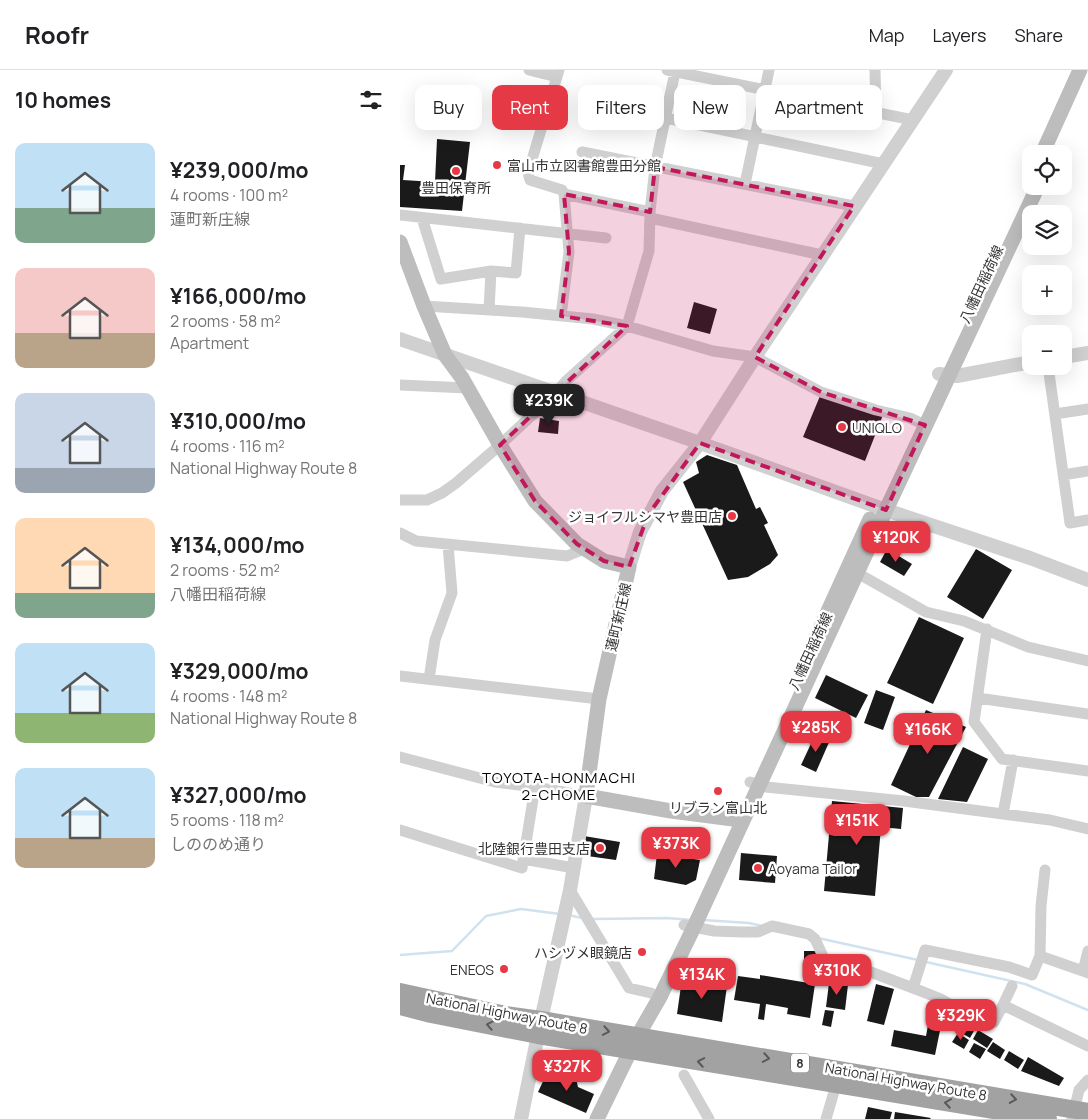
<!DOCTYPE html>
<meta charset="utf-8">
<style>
body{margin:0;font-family:Manrope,"Noto Sans JP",sans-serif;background:#f6f6f6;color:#202124;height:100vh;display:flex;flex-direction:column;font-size:19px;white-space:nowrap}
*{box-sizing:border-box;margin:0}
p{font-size:16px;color:#757577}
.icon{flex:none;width:28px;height:28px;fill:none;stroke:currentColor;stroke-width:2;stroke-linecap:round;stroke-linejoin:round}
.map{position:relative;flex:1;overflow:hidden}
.side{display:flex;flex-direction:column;background:#fff;width:400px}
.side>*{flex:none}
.banner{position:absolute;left:15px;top:15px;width:475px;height:45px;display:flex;gap:10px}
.fabs{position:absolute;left:622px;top:75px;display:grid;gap:10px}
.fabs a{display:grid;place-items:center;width:50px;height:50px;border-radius:10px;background:#fff;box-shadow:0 5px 20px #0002;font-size:25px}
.price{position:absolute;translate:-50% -42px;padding:0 11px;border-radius:10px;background:#e63946;color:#fff;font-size:16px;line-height:32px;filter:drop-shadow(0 1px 2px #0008)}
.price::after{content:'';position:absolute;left:50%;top:30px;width:15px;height:11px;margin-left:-8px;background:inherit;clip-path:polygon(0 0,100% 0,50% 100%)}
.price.current{background:#222;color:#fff}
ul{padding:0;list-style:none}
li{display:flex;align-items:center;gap:15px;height:125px;padding:0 15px}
li span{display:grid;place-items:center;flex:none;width:140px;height:100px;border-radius:10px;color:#555}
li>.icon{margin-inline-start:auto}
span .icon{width:60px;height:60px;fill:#fffc;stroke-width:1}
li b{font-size:21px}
h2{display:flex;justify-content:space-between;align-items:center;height:60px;padding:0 15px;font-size:21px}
.tag{padding:0 18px;border-radius:10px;background:#fff;box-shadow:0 5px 20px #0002;font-size:18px;line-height:45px}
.tag.current{background:#e63946;color:#fff}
header{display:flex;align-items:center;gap:30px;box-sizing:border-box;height:70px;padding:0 25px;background:#fff;border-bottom:1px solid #e0e0e0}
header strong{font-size:24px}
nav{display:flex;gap:28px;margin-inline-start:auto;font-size:18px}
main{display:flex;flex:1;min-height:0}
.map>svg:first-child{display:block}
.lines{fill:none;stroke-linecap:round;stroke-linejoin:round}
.stream{stroke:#cfe2ee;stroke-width:2.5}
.building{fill:#1a1a1a}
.minor{stroke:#d0d0d0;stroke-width:11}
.tertiary{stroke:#d0d0d0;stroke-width:14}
.secondary{stroke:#bdbdbd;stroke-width:15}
.trunk{stroke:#a2a2a2;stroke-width:18}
.oneway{stroke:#5a5a5a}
.marked{fill:#c2185b;fill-opacity:0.2;stroke:#c2185b;stroke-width:4;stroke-dasharray:10 6;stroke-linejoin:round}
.poi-dot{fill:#e63946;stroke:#fff;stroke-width:2}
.labels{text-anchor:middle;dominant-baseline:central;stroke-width:5;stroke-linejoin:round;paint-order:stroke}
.shield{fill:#fff;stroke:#707070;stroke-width:1}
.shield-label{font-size:12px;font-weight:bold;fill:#333}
.poi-label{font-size:14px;fill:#333;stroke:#fff;text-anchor:end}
.street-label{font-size:14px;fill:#333;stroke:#fff}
.neighbourhood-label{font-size:15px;letter-spacing:1px;fill:#000;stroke:#fff}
</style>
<header>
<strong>Roofr</strong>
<nav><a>Map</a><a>Layers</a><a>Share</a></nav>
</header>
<main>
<section class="side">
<h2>10 homes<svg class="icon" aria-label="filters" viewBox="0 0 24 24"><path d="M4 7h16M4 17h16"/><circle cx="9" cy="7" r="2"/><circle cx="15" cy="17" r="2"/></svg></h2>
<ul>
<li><span style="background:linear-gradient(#bfe0f5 65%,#7fa58c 0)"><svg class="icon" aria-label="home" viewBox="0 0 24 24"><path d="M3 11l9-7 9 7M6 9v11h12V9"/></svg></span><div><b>¥239,000/mo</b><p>4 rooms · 100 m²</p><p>蓮町新庄線</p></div></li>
<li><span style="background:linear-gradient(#f6c9c9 65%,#b9a48a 0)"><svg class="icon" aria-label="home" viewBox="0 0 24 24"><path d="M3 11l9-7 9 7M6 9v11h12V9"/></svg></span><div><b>¥166,000/mo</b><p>2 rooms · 58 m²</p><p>Apartment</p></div></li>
<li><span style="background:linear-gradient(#c9d6e8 75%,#9aa5b1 0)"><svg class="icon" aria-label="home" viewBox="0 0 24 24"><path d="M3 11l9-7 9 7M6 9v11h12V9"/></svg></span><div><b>¥310,000/mo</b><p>4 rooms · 116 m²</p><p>National Highway Route 8</p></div></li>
<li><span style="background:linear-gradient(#ffd9b3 75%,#7fa58c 0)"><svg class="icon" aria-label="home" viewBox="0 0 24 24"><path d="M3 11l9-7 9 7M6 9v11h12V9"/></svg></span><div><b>¥134,000/mo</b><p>2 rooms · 52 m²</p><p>八幡田稲荷線</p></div></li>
<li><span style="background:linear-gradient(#bfe0f5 70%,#8fb573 0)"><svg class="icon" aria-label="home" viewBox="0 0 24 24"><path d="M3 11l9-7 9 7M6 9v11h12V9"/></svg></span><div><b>¥329,000/mo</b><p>4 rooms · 148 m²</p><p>National Highway Route 8</p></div></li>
<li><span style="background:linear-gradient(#bfe0f5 70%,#b9a48a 0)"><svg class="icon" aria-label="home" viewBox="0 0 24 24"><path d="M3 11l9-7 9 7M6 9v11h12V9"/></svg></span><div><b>¥327,000/mo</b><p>5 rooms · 118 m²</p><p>しののめ通り</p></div></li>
</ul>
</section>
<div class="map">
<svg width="688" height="1049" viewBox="0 0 688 1049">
<rect width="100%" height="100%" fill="#fff"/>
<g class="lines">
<path class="stream" d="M168,845L182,848
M193,849L267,848L292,850
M303,850L349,853L362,856
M418,868L518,890
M0,885L52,881L86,846L121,839L160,844
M526,892L625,914L688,940"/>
</g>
<path class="building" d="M37,69L70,72L62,141L0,137V95H5L3,110L35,112Z
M294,232L317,239L310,264L287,258Z
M420,326L483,345L465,391L403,367Z
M140,348L159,351L158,364L138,362Z
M307,385L337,395L356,439L360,437L368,453L364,455L378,485L370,494L348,507L328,510L283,412L299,403L296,392Z
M487,479L512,494L504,506L480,492Z
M576,479L612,500L583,549L547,527Z
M519,547L564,568L533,634L487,613Z
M426,605L468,625L456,648L415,628Z
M476,620L495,627L483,660L464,653Z
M526,640L566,657L529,727H516L491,715Z
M416,663L430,670L416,702L401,695Z
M563,677L588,689L567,732L538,729Z
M432,731L503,738L501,759L481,757L475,826L424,821Z
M184,766L220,772L216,790L180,785Z
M341,783L377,786L375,813L339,810Z
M257,784L300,790L296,810L286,815L254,809Z
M404,881H416V899L404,898Z
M360,905L415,914L410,948L387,944L388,938L366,934L364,950L358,949L360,934L334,930L338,906L360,909Z
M282,909L327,916L322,952L277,944Z
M429,913L448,915L445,940L426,937Z
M476,914L494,919L484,955L467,951Z
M531,939L544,941L535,985L491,976L494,960L526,966Z
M425,940L434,941L431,957L422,955Z
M561,950L575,959L570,968L555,959Z
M578,960L593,969L587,978L573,969Z
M558,963L569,970L564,979L552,972Z
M593,972L605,980L600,989L587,981Z
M574,973L586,979L580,989L569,982Z
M609,981L624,990L618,999L604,990Z
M628,987L664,1008L659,1016L621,1001Z
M174,1000L178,1017L194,1024L186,1043L138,1022L147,1003L169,1012Z
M468,1037L492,1042L490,1049H465Z
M495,1042L531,1048L530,1049H494Z"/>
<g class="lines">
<path class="minor" d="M129,0L157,7
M159,0L128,103L130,110L162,120L164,124L169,182L161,246
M267,0L513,50
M475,0L476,42
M209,36L484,94
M182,82L454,136
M345,114L369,0
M164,124L250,142
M0,145L206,168
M22,148L41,209L91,201L116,203L120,158
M250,148L422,185
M24,236L122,242L193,249L227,256L313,281L355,287L421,322L476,340L510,348L525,355
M89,240L91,201
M648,296L670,453L688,450
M0,315L67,318
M655,344L688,339
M663,405L688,401
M0,430H27L42,423L56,413L100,375L156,323L166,311L227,256L249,181L250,142L255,97L275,2
M0,463L16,471L167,486L184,479
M452,500L526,542L564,551L628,577L688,591
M587,559L574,652L602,689L688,701
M0,606L199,629
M29,609L35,570L52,523L48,475
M578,628L688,644
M0,687L95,712L135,717L186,726
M350,712L366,717L504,731L603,744L650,750L688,759
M603,744L613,690
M0,760L122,798L135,717
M123,789L174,798
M170,820L229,918L251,923
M284,855L314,861L341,862H358L372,856L409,864L415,869L427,895L434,898H460L513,918L541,929L583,954L594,952L603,935L688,976
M688,881L683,901L688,903
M640,886L641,836L645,800
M513,918L525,880L609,897L632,905L640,886L683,901
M603,935L612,916
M284,1005L309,1049
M426,1049L436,1015
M672,1049L679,1020L688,1010"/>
<path class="tertiary" d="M0,269L300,373L486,440L630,488L688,510
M664,287L688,283
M539,304L557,306L631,292
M229,497L240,462L262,421L300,373L355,287L546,0
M121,1049L141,950L170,820L186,726"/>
<path class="secondary" d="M642,84L680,0
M0,172L24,236L45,285L62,308L100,375L135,431L177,474L204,491L229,497L199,629L186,726L271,741L333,749L342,753
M413,574L470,449
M197,1049L237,967L260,927L294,857L486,440L638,116"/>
<path class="trunk" d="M0,922L106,945L141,950L688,1042
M0,936L31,944L138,965L648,1049"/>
</g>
<defs><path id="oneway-chevron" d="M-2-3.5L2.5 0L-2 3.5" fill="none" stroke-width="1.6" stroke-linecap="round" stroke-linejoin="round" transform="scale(1.25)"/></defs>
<g class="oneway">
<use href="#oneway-chevron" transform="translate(90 955) rotate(-169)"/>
<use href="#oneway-chevron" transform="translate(206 961) rotate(10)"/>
<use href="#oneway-chevron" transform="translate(366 988) rotate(10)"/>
<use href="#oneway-chevron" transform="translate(301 992) rotate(-170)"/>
<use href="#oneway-chevron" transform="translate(613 1029) rotate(9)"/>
<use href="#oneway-chevron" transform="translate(548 1033) rotate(-171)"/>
</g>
<path class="marked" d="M255,97L454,136L355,287L421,322L525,355L486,440L300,373L248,445L229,497L204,491L177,474L135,431L100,375L227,256L161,246L169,182L164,124L250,142Z"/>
<g class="poi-dot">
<circle cx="97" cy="95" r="5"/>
<circle cx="56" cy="101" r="5"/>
<circle cx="442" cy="357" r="5"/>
<circle cx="332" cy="446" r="5"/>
<circle cx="318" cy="721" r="5"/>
<circle cx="200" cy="778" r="5"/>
<circle cx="358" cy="798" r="5"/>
<circle cx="242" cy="882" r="5"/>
<circle cx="104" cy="899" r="5"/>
</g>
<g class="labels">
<rect class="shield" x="391" y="983.5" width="18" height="19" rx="4"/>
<g class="shield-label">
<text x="400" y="993">8</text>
</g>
<g class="poi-label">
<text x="107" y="95" text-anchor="start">富山市立図書館豊田分館</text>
<text x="56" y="117" text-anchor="middle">豊田保育所</text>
<text x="452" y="357" text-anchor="start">UNIQLO</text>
<text x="322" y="446">ジョイフルシマヤ豊田店</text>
<text x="318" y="737" text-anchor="middle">リブラン富山北</text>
<text x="190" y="778">北陸銀行豊田支店</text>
<text x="368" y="798" text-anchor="start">Aoyama Tailor</text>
<text x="232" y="882">ハシヅメ眼鏡店</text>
<text x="94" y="899">ENEOS</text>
</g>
<g class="street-label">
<text transform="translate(581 214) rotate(-65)">八幡田稲荷線</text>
<text transform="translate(218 547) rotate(-77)">蓮町新庄線</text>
<text transform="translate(410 581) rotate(-65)">八幡田稲荷線</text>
<text transform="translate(107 943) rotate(11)">National Highway Route 8</text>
<text transform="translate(506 1011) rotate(10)">National Highway Route 8</text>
</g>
<g class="neighbourhood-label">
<text x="159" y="707">TOYOTA-HONMACHI<tspan x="159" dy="17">2-CHOME</tspan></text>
</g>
</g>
</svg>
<div class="fabs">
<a><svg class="icon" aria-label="locate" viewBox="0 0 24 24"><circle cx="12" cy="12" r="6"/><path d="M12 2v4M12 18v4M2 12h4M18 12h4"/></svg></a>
<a><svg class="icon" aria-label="layers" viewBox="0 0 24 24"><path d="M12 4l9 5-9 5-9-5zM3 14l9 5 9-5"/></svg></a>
<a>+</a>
<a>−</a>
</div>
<b class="price current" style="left:149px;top:356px">¥239K</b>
<b class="price" style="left:496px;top:493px">¥120K</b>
<b class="price" style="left:416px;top:683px">¥285K</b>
<b class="price" style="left:528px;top:685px">¥166K</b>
<b class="price" style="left:457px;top:776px">¥151K</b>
<b class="price" style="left:276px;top:799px">¥373K</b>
<b class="price" style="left:437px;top:926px">¥310K</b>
<b class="price" style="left:302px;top:930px">¥134K</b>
<b class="price" style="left:561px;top:971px">¥329K</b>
<b class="price" style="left:167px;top:1022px">¥327K</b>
<div class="banner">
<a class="tag">Buy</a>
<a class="tag current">Rent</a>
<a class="tag">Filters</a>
<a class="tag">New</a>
<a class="tag">Apartment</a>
</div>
</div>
</main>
